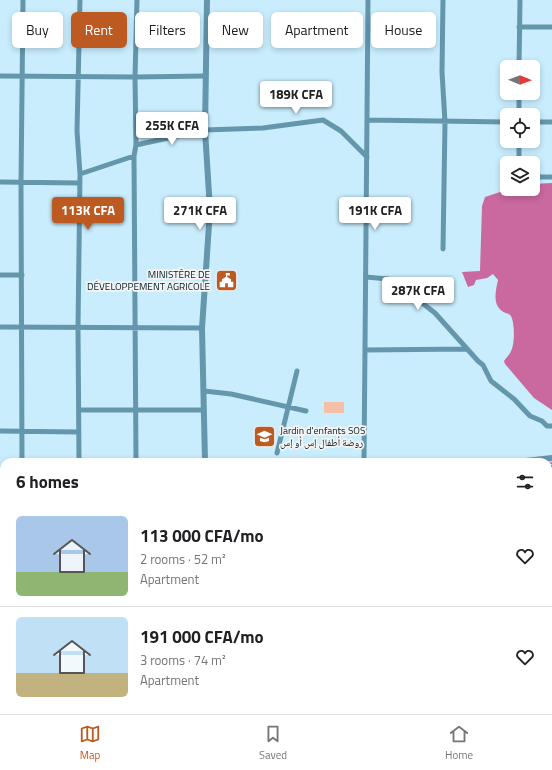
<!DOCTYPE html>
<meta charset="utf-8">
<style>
body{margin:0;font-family:"Titillium Web","Noto Naskh Arabic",sans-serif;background:#f2f2f2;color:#202124;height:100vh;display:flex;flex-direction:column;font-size:15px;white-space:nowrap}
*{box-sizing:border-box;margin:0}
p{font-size:13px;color:#757577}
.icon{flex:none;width:22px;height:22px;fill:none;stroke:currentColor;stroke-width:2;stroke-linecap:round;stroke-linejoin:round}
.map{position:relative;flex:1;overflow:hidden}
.drawer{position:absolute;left:0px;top:458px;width:552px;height:256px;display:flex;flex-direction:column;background:#fff;border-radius:12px 12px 0 0;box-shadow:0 2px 6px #0003}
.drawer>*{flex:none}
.guide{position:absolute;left:12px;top:12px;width:528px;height:36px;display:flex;gap:8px}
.needle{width:26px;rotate:91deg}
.fabs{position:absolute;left:500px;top:60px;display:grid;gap:8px}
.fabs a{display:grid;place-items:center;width:40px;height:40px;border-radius:6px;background:#fff;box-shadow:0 2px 6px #0003;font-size:20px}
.price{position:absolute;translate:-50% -34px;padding:0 9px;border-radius:4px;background:#fff;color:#222;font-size:13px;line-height:26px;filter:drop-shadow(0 1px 2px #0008)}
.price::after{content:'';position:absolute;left:50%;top:24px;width:12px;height:9px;margin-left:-6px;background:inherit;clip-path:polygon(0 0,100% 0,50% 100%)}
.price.on{background:#bd5a22;color:#fff}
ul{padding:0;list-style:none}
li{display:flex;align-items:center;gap:12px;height:100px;padding:0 16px}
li+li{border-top:1px solid #e0e0e0}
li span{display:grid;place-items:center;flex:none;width:112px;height:80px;border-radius:6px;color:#555}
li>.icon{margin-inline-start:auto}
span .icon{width:48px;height:48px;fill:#fffc;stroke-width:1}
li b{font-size:17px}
h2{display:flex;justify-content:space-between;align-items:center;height:48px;padding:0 16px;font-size:17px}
.tag{padding:0 14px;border-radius:6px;background:#fff;box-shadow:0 2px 6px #0003;font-size:14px;line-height:36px}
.tag.on{background:#bd5a22;color:#fff}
.menu{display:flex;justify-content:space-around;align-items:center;height:56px;border-top:1px solid #e0e0e0;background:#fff;font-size:11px;color:#757577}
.menu a{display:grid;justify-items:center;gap:2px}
.menu .on{color:#bd5a22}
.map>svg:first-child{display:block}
.green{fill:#f4bfa6}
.water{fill:#ca68a0}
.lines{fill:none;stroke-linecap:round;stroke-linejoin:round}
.stream{stroke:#ca68a0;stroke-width:1.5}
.minor{stroke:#6497ac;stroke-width:5}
.tertiary{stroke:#6497ac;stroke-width:6}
.labels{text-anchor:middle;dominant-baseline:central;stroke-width:3.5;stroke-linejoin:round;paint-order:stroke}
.poi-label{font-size:10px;fill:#001d28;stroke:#f4f4f4;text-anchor:end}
</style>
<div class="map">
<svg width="552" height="714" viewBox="0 0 552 714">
<rect width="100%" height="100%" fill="#c9edfd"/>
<path class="green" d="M324,402H344V413H324Z"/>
<path class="water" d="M552,183V410L534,398L505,364L504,361C507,357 510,354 511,351C515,345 515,319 510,315C508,313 504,313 502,311C492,304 496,289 498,280L493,274L487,278L476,280L474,285L468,287L462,272L480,271L482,206L485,197L509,189H533V184Z"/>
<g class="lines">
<path class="stream" d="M548,464L552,463
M0,518H4"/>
<path class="minor" d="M519,27H552
M519,67L520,0
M0,76L135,77L206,76
M519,115V93
M367,120L507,122
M533,122H552
M519,141V163
M136,145L205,130L263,128L323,120L341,131L367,157
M80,174L134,156
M533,177H552
M0,182L79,183
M443,249L445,122L442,72L443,0
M0,275H22
M366,277L388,279L395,282L435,313L478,361L483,365L491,381L514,399L530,416L542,421L547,426H552
M0,327L202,328
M365,350L467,349
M204,391L231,394L306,411
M79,410H203
M0,431L78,432
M277,453L297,371
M22,462L21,183L23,0
M79,462L78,327L80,174L77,131L80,0
M136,462L134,156L136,145L135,77L137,0
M364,462L368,0
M548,520L552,519
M0,575H4
M0,629H4
M548,672L552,671
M0,681H4
M23,710V714
M171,710L172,714
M334,710V714
M388,710L389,714
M442,710L443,714
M493,710V714
M544,710L545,714
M78,714V710
M139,714L141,710"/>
<path class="tertiary" d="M205,462L202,328L210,210L205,130L207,0
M517,462L552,458
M548,468H552
M0,514H4
M0,525H4
M548,616H552
M230,710V714"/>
</g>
<defs>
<symbol id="civic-square" viewBox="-11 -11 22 22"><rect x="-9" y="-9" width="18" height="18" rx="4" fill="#bd5a22" stroke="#f4f4f4"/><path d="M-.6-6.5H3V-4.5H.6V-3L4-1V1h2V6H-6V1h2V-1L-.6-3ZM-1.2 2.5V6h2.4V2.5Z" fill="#fff"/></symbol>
<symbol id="school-square" viewBox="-11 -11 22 22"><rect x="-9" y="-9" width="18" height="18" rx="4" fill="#bd5a22" stroke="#f4f4f4"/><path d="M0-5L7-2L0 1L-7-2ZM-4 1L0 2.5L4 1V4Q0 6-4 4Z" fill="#fff"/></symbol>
</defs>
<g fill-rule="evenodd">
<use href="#civic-square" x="214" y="268" width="25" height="25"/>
<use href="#school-square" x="252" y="424" width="25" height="25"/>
</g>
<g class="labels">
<g class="poi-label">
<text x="210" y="274">MINISTÈRE DE<tspan x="210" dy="12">DÉVELOPPEMENT AGRICOLE</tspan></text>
<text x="280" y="430" text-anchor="start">Jardin d'enfants SOS<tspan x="280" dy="12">روضة أطفال إس أو إس</tspan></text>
</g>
</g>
</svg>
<div class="fabs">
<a><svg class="needle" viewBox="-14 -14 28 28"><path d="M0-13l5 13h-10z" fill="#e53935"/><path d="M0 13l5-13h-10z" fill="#757577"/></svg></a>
<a><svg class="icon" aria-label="locate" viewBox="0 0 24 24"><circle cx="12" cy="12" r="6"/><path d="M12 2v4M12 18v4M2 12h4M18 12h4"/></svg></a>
<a><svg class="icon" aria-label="layers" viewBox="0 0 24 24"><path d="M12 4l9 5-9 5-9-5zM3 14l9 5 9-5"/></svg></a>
</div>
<b class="price" style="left:296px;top:115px">189K CFA</b>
<b class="price" style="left:172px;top:146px">255K CFA</b>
<b class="price on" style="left:88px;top:231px">113K CFA</b>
<b class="price" style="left:200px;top:231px">271K CFA</b>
<b class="price" style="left:375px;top:231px">191K CFA</b>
<b class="price" style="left:418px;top:311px">287K CFA</b>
<div class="guide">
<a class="tag">Buy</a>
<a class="tag on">Rent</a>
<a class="tag">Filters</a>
<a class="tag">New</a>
<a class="tag">Apartment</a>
<a class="tag">House</a>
</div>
<section class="drawer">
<h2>6 homes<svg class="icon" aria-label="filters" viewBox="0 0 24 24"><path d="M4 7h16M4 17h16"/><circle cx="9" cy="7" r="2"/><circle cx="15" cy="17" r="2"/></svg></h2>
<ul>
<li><span style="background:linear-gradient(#a9c7e8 70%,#8fb573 0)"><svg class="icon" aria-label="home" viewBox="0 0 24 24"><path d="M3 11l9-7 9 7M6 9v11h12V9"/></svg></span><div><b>113 000 CFA/mo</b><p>2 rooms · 52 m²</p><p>Apartment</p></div><svg class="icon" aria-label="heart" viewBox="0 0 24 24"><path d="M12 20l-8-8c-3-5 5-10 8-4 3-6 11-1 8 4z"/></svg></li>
<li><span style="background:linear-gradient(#bfe0f5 70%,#c2b280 0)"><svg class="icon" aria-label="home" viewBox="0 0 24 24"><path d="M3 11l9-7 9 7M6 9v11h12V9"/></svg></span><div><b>191 000 CFA/mo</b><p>3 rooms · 74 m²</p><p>Apartment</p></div><svg class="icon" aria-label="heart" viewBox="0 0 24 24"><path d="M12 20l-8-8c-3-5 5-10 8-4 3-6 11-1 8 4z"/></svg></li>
</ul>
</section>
</div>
<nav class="menu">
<a class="on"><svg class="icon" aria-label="map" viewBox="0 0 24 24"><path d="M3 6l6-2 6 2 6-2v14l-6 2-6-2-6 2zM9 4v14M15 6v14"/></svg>Map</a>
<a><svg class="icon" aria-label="saved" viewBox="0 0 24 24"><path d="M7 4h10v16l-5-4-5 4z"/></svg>Saved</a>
<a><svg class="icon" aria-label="home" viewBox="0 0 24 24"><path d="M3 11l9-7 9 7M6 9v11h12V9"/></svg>Home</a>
</nav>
